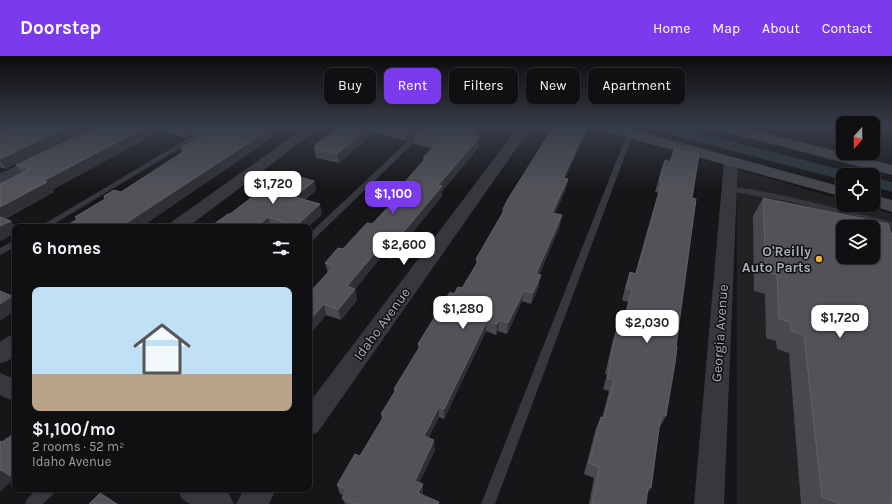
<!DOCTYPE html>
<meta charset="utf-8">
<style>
body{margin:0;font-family:Karla,sans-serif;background:#1e1e20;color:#f1f3f6;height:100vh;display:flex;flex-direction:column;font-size:15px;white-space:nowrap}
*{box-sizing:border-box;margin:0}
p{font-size:13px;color:#9c9d9f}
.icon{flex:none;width:22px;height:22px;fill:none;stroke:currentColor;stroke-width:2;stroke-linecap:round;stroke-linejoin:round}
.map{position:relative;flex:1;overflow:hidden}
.drawer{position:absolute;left:12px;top:168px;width:300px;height:268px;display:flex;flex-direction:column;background:#101012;border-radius:8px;box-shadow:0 1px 3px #0004,0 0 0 1px #303032}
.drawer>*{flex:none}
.hud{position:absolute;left:324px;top:12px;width:380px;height:36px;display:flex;gap:8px}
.needle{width:26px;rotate:200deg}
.buttons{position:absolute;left:836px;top:60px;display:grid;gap:8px}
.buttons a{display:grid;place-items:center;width:44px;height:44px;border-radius:8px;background:#101012;box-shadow:0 1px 3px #0004,0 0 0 1px #303032;font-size:20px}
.price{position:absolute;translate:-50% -34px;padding:0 9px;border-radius:8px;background:#fff;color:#222;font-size:13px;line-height:26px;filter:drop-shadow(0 1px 2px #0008)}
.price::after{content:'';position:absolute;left:50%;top:24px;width:12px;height:9px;margin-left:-6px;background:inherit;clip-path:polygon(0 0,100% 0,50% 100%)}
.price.on{background:#7c3aed;color:#fff}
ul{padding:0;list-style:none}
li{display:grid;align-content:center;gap:8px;height:212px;padding:0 20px}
li span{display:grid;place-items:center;height:124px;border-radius:8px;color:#555}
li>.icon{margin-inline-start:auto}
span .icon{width:72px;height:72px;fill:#fffc;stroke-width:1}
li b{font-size:17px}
h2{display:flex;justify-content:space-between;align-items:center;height:48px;padding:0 20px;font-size:17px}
.chip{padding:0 14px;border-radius:8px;background:#101012;box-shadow:0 1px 3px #0004,0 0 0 1px #303032;font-size:14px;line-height:36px}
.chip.on{background:#7c3aed;color:#fff}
header{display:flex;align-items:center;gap:24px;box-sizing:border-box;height:56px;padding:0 20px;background:#7c3aed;color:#fff}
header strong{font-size:19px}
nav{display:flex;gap:22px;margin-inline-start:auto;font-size:14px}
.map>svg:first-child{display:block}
.built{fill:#222225;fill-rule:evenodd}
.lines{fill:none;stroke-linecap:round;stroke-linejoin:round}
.canal{fill:#2c353c;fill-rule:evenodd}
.service{fill:#37383d;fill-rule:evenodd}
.minor{fill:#37383d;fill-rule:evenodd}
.secondary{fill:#45474d;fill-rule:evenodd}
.wall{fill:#47494d}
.shaded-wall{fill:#2f3033}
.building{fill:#525359;stroke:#5f6168;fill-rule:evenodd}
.poi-dot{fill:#f2b134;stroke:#111113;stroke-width:1.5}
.labels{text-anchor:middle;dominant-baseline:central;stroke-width:3;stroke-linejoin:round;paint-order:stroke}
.poi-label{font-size:14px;font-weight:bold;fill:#a8adb8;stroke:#111113;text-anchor:end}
.street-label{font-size:14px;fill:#a8adb8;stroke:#111113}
</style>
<header>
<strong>Doorstep</strong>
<nav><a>Home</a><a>Map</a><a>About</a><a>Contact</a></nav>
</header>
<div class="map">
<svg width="892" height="448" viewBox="0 0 892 448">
<rect width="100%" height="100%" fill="#161618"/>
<path class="built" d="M737,113L843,144V149H861L892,158V448H737ZM843,171H873V201H843Z"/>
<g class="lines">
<path class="canal" d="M647,70H672L850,116L852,119H843V124L649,73Z
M873,121L892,126V136L873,131Z"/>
<path class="service" d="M0,70H8L0,75Z
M209,70H217L49,171H39Z
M424,70H431L312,185L309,186V178Z
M630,76L633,78L495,448H481L627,78Z
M726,131L750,133L791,141L892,166V172L791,146L729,135H726Z
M15,184V191L0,199V192Z
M37,433H55L53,438L43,448H25L27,443Z"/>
<path class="minor" d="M307,70H322L188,171H167L170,167Z
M519,70H532L318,376L309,380V347Z
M44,98L49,99L51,102L49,105L0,128V117Z
M731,101L736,102L738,105L724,448H694L724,105L726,102Z
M15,278V299L8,305L0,307V286L7,281Z
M0,317L15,323V346L0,339Z
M178,433H221L229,438L234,448H190L182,443Z
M244,433H276L269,448H236Z"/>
<path class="secondary" d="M594,70H619L843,131V141L596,73Z
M711,70H737L892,109V119L713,73Z
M873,139L892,144V156L870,149H873Z"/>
</g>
<path class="wall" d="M16,70H93L6,113L0,111V77Z
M98,70H286L267,85L141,171H64L76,164L75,161L121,136L182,97L181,92L195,84L193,78L186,82L160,75L52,134L54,136L5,163L11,165L15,171V177L0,185V128L22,117L16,109Z
M339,70H422L406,85L373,77L339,107L316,102L314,92L315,91V89Z
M554,70H587L586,77L565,122L568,123L566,133L555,157L560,170L539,219V230L531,248L522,245L507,278L498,275L496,279L486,275L444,363L439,361L428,382L435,394L419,427L423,428V437L422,439L439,448H345L342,442L344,440L340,438L337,429L360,400L382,364L381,358L394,336V333L418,293V288L454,238L462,232L476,209V203L502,158L503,153Z
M781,70H807L804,76Z
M483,72L476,80L479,91L442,135V140L391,203L382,200L355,233L357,244L341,264L326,259L309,279V237L328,217L325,207L343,193L372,168L395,144L394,138L423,106V102L432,92L414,88V79Z
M674,93L692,142L666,360L659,372L651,432L647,438L646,448H589L594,422L584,418L596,372L601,361L602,362L609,335L603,333L607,319L605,318L613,284L617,272L621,273L628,246L622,244L626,228L630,216L635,218L658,137L655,136L661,115L665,104L670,105Z
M314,125L316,134L305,144L322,158L308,171H273L230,158L253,142Z
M763,142L892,448H801L789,297L777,293L776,285L766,282L765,238L754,235L753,160Z"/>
<path class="shaded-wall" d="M69,70H93L6,113L0,105V103Z
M148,70H158L160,75L52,134L54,136L0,165V151L43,125Z
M187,70H205L192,76L193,78L186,82L182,73Z
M272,70H286L267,85L141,171H120Z
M370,70H373V77L339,107L337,98Z
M411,70H422L406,85L405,76Z
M477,70H483V72L469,88V79Z
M587,70L586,77L561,131L563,122Z
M480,81L479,91L442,135V140L391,203L390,192L438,129Z
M568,123L566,133L550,167L552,157Z
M314,125L316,134L298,150L295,141Z
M320,148L322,158L308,171H296V170Z
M562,159L560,170L534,229L536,218Z
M268,161L271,171H256Z
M11,165L15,171V177L0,185V170Z
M381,190L382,200L353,236L355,233L357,244L341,264L338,254L347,230Z
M541,219L539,230L531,248L533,237Z
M524,235L522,245L507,278L508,267Z
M12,240L15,243V255L0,265V248Z
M324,248L326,259L309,279V265Z
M499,264L498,275L496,279L497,268Z
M487,265L486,275L444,363V353Z
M439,351V361L425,390L424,380Z
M434,384L435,394L416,434L415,425Z
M1,414L14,423L0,436V415Z
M15,415V424L10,420Z
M423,428V437L419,446L418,437Z"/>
<path class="building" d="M16,70H69L0,103V77Z
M98,70H148L43,125L47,126L0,151V128L30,113L16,109Z
M172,70H187L182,73Z
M201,70H272L265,76L120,171H64L78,163L75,161L105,143L104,140L114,134L121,136L186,94L181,92L204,79L192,76Z
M339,70H370L337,98L314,92L317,89H315Z
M382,70H411L405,76Z
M423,70H477L469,79L480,81L438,129L442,130L390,192L381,190L347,230L355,233L338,254L324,248L309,265V237L334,210L325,207L338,192L343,193L367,167L372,168L399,140L394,138L426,102H423L439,84L414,79Z
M554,70H587L563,122L568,123L552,157L562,159L536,218L541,219L533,237L524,235L508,267L499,264L497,268L487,265L444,353L439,351L424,380L434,384L415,425L423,428L418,437L439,446L438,448H354L342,442L347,434L337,429L355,398L360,400L384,360L381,358L396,334L394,333L421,289L418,288L450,236L454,238L458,231L462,232L479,204L476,203L505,153H503L508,143Z
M674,93L699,98L692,142L696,143L676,290H677L675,307L666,360L661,358L651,432L648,431L646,448H592L599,411L589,407L601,361L604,362L614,324L607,322L611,307H609L617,272L622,274L632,234L626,232L630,216L636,218L662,126L659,125L665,104L671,106Z
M285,117L314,125L295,141L320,148L296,170L268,161L256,171H210L228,158H230L251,142H253Z
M763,142L888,168L892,179V448H841L822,441L804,279L791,275L790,266L779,263L777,219L766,216ZM843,171H873V201H843Z
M0,161L11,165L0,170Z
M0,235L12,240L0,248Z
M12,379L15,381V415L10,420L1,414L0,415V385L2,386Z
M100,437L117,448H89Z"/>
<linearGradient id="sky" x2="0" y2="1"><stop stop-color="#0c0c0d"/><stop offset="0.53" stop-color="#363c48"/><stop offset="1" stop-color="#363c48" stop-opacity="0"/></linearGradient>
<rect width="892" height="133" fill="url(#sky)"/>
<circle class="poi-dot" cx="819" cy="203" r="4"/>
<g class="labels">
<g class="poi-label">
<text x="811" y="195">O'Reilly<tspan x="811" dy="16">Auto Parts</tspan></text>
</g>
<g class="street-label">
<text transform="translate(382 268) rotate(-54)">Idaho Avenue</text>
<text transform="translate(720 277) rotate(-86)">Georgia Avenue</text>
</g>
</g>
</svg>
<div class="buttons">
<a><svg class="needle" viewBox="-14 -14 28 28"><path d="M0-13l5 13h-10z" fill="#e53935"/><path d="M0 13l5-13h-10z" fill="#9c9d9f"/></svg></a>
<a><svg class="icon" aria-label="locate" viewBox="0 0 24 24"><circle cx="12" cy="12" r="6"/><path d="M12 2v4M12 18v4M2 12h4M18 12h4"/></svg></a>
<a><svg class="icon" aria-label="layers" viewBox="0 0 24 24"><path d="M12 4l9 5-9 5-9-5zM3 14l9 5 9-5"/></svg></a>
</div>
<b class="price" style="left:273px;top:149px">$1,720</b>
<b class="price on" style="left:393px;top:159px">$1,100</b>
<b class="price" style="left:404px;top:210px">$2,600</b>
<b class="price" style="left:463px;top:274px">$1,280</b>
<b class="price" style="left:840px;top:283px">$1,720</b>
<b class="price" style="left:647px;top:288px">$2,030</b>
<div class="hud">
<a class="chip">Buy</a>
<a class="chip on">Rent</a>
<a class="chip">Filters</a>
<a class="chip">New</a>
<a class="chip">Apartment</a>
</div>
<section class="drawer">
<h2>6 homes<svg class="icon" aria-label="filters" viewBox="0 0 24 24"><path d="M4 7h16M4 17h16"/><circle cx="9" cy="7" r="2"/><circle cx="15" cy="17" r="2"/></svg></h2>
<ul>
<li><span style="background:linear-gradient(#bfe0f5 70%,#b9a48a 0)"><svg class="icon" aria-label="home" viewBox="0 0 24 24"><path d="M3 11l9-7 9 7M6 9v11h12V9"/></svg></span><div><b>$1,100/mo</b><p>2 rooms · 52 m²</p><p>Idaho Avenue</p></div></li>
</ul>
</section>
</div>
